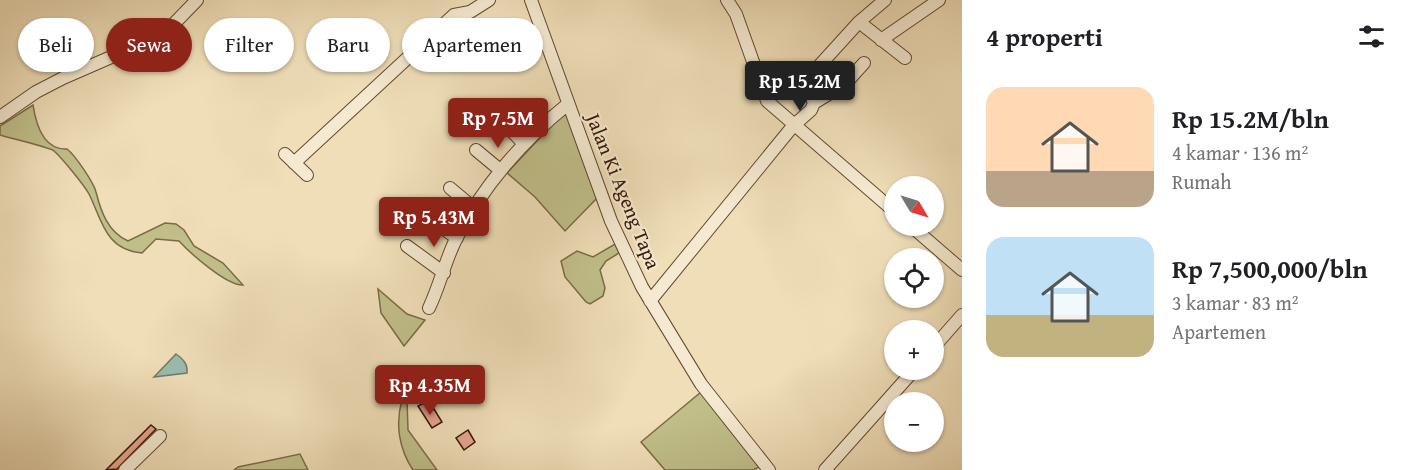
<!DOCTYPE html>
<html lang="id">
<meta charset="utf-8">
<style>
body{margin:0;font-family:"Gentium Book Plus",serif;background:#f2f2f2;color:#202124;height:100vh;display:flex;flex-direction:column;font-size:22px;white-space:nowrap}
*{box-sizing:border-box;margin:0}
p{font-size:20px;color:#757577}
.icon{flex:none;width:33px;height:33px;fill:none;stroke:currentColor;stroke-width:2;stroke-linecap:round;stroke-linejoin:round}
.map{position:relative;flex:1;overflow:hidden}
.sheet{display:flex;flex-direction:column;background:#fff;width:450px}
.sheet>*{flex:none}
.guide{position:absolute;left:18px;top:18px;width:570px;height:54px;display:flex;gap:12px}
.needle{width:39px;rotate:128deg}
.tools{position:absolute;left:884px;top:176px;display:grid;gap:12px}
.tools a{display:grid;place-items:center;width:60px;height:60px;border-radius:50%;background:#fff;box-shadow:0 2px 4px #0004;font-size:30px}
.price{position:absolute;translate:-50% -51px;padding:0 14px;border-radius:6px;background:#8f2418;color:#fff;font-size:20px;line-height:39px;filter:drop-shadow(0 2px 3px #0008)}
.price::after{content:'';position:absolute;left:50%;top:36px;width:18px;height:14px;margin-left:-9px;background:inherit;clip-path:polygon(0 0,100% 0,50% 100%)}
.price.selected{background:#222;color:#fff}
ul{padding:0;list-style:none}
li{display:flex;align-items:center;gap:18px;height:150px;padding:0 24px}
li span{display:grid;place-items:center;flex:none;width:168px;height:120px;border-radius:18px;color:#555}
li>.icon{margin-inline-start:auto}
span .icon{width:72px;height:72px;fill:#fffc;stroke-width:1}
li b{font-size:26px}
h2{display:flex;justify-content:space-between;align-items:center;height:72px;padding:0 24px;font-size:26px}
.chip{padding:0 21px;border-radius:27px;background:#fff;box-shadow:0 2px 4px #0004;font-size:21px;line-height:54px}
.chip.selected{background:#8f2418;color:#fff}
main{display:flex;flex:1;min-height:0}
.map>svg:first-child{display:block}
.green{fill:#c0bf8a;stroke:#7b6a46;stroke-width:1.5}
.water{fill:#9abcaf;stroke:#727a6a;stroke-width:1.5}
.building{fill:#e8a48e;stroke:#361603;stroke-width:1.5}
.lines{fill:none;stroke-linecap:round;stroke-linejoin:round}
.minor-casing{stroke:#644830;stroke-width:14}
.minor{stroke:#f5ead1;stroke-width:12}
.labels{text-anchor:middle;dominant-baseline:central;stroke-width:4.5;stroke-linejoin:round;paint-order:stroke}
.street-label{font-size:20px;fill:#361603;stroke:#f5ead1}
</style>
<main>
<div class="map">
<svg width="962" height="470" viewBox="0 0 962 470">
<rect width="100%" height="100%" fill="#efdeb8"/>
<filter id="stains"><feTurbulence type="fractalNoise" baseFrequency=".00333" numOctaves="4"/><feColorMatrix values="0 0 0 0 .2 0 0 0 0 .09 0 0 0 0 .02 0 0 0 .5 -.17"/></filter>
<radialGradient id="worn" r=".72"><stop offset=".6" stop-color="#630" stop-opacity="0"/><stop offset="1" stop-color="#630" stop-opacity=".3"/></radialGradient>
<path class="green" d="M33,105C36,125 44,150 67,149C75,155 94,183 96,192C101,212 108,232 128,241L165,223L176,224L184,230L194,246L223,263L243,285C227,286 190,253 179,241L156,239L142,253C105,250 102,220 89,194C84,185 62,158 54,151C49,147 9,138 0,135V126Z
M566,110L598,197L565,231L535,197L507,173Z
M615,244L619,253L606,261L600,270L605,288L603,296L590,304L586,302L565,277L561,261L577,251L593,257Z
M378,289L407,314L425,320L404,346L381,313Z
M701,392L761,466L753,470H665L641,442Z
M407,399L408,430L437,470H413C399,449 395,424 402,400Z
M300,454L308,470H234L238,467Z"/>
<path class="water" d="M176,354C183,359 188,364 187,373L154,377Z"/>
<path class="building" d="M424,403L430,411L434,409L442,422L432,428L418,406Z
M151,425L156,429L117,469L106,470Z
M468,430L475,442L464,450L456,438Z"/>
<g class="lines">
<defs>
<path id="minor" d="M531,0L611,221L642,287L701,384L769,470
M727,0L736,14L767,101L894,211
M859,22L905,58
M881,40L939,0
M814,103L845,84L864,63
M0,117L36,92L63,78L164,34L197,0
M506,125L524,144
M476,150L500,170
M285,154L307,175
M294,163L454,15L470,12L489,0
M450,188L475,209
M432,221L457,238
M910,225L962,270
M407,246L444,273
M650,301L793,126L811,110L814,103L808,89L809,77L859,22L885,0
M429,308C440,285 445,261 456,239C482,187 523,140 568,104
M933,348L962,315
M125,470L160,436
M825,470L915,369"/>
</defs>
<use href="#minor" class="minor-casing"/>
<use href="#minor" class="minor"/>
</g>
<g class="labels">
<g class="street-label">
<text transform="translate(624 191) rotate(68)">Jalan Ki Ageng Tapa</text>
</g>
</g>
<rect width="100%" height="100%" filter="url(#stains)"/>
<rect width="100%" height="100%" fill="url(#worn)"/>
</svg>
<div class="tools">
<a><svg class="needle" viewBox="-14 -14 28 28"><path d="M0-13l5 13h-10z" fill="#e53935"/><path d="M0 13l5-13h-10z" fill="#757577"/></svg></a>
<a><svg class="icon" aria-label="locate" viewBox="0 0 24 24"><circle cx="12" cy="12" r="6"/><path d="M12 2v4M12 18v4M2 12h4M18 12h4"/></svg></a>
<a>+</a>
<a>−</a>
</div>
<b class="price selected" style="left:800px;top:112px">Rp 15.2M</b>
<b class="price" style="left:498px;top:149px">Rp 7.5M</b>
<b class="price" style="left:434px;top:248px">Rp 5.43M</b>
<b class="price" style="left:430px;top:416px">Rp 4.35M</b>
<div class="guide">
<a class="chip">Beli</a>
<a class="chip selected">Sewa</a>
<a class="chip">Filter</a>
<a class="chip">Baru</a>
<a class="chip">Apartemen</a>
</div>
</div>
<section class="sheet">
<h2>4 properti<svg class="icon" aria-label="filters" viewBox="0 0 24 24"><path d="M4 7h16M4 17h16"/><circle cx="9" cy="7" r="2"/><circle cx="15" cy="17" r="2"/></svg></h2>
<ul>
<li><span style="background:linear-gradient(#ffd9b3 70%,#b9a48a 0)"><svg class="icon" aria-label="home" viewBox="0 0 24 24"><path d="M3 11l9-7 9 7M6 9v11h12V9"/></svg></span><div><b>Rp 15.2M/bln</b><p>4 kamar · 136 m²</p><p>Rumah</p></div></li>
<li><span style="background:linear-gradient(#bfe0f5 65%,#c2b280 0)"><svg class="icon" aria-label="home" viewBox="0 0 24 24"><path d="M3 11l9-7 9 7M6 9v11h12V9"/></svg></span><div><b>Rp 7,500,000/bln</b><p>3 kamar · 83 m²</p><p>Apartemen</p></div></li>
</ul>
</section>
</main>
